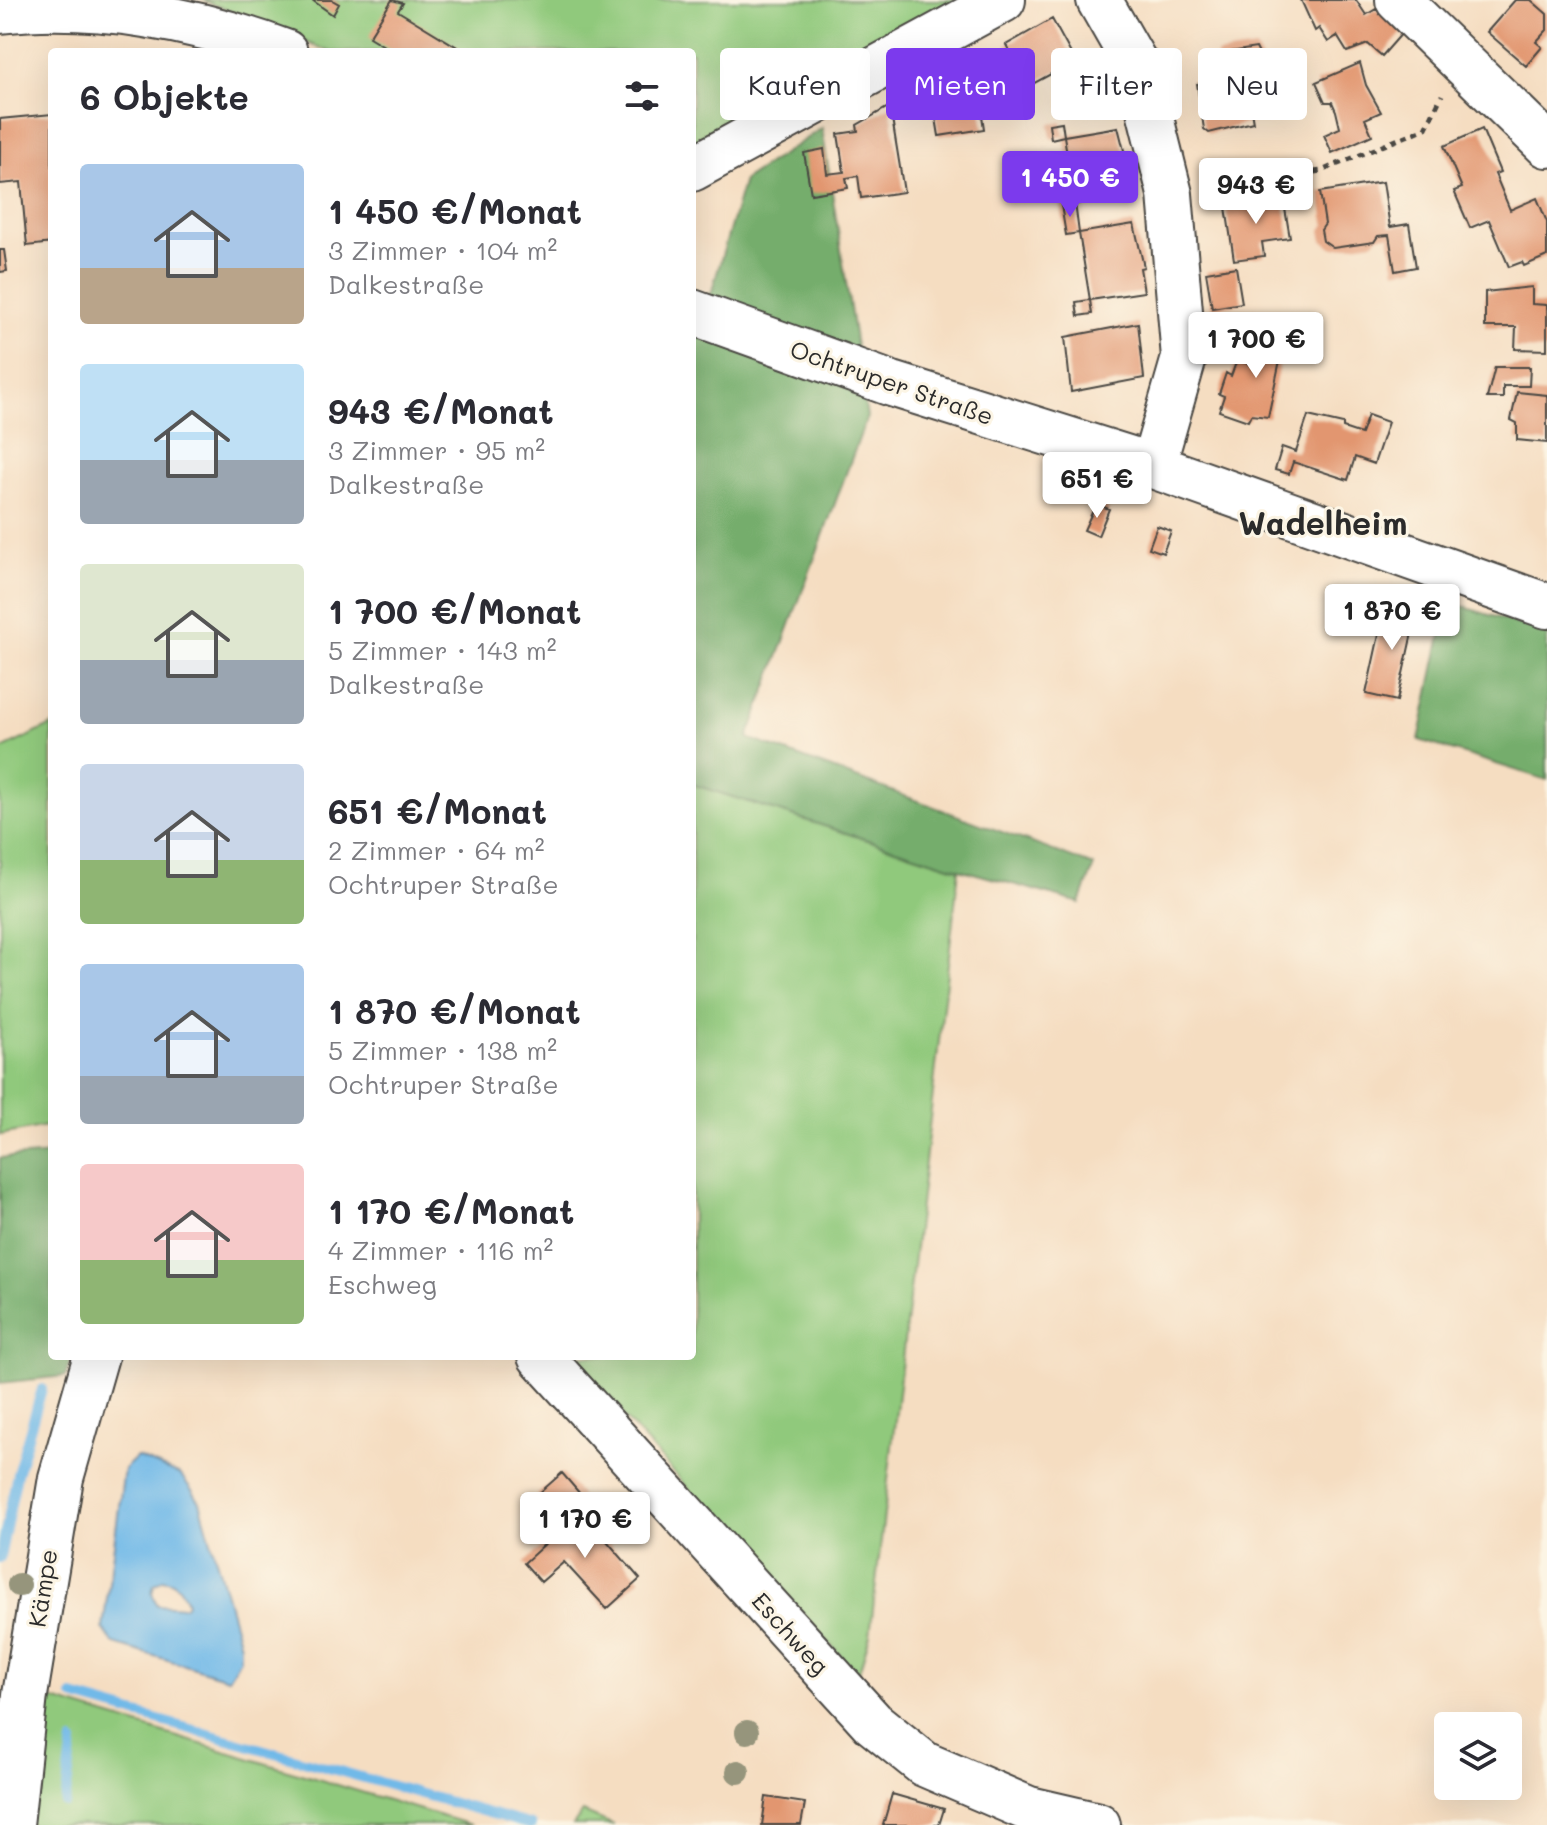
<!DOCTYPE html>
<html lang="de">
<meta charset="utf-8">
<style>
body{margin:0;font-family:Mali,sans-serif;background:#f2f2f3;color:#2b2b33;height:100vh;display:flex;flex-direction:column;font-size:30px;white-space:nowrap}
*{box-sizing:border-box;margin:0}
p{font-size:26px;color:#7c7c81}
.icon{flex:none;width:44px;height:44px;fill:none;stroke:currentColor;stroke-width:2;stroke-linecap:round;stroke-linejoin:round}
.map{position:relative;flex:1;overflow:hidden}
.panel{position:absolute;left:48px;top:48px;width:648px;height:1312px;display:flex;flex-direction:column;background:#fff;border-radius:8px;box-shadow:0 8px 32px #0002}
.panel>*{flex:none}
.top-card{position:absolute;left:720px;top:48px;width:706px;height:72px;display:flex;gap:16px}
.fabs{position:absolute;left:1434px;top:1712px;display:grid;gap:16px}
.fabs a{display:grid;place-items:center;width:88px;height:88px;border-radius:8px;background:#fff;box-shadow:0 8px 32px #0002;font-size:40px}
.price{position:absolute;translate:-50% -68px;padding:0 18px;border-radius:8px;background:#fff;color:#222;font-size:26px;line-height:52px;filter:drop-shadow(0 2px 4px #0008)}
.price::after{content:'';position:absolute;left:50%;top:48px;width:24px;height:18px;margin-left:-12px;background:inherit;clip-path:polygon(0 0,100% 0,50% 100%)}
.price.current{background:#7c3aed;color:#fff}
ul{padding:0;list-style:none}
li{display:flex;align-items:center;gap:24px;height:200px;padding:0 32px}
li span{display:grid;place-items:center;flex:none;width:224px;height:160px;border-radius:8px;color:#555}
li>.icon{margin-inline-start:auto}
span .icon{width:96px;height:96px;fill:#fffc;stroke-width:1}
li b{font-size:34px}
h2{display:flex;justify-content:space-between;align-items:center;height:96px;padding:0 32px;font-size:34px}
.tag{padding:0 28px;border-radius:8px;background:#fff;box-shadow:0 8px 32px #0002;font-size:28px;line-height:72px}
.tag.current{background:#7c3aed;color:#fff}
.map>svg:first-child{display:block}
.green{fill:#90c97c;stroke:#5e7a54;stroke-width:2}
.forest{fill:#74ad6c;stroke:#506c4c;stroke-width:2}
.water{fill:#71b9e8;stroke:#4e728a;stroke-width:2;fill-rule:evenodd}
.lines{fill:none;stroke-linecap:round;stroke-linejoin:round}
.stream{stroke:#71b9e8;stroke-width:10}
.building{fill:#e29670}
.minor-casing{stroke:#494642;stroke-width:48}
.path{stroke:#494642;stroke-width:5;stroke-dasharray:6 6;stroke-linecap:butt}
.minor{stroke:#fff;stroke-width:44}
.tree{fill:#96957c}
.labels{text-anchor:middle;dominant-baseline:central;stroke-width:6;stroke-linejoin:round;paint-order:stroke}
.street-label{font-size:24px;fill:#2b2b2b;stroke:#fcf5e5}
.district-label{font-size:32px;font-weight:bold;fill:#2b2b2b;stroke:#fcf5e5}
</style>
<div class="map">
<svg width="1547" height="1825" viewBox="0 0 1547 1825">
<rect width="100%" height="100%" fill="#fcf5e5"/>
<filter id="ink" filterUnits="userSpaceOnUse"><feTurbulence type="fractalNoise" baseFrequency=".0125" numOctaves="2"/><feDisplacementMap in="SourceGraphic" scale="16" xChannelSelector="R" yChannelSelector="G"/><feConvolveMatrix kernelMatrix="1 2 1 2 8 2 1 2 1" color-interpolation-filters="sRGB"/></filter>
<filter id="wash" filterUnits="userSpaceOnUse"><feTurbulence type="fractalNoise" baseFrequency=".006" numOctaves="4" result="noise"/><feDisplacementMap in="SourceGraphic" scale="32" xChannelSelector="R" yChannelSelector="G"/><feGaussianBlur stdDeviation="1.8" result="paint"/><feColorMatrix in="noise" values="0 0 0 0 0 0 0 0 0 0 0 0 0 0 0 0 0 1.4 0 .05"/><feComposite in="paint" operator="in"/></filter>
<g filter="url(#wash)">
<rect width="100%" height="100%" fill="#f5ddc1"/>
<path class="green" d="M203,0H964L692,147V52H330Z
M52,725V1125L0,1135V750Z
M692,784L959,869L870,1635L858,1675L568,1356H692Z
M44,1697L471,1825H28Z
M583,1812L614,1825H573Z"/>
<path class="forest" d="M822,128L867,417L748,738L1094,866L1080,903L959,869L692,784V303L711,294L744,180Z
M1448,602L1547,633V780L1419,740Z
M52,1154V1356H72L65,1376L0,1383V1158Z"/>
<path class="water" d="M137,1457L181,1475L200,1502L240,1645V1659L228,1678L114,1644L103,1628L124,1469ZM163,1579C177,1581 183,1590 187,1603L184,1607L157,1605L152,1593L154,1585Z"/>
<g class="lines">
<path class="stream" d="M0,1558L17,1474L42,1389
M73,1696L531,1825
M65,1803L73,1742"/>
</g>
<g id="blocks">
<path class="building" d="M312,0H332L339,4L333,15Z
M392,0L403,3L398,11L462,50L461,52H394L369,37Z
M1301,0H1356L1366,15L1376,9L1403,32L1382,56L1368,44L1347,52L1337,36L1328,42L1319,28L1315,31Z
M1515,0H1531L1547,14V30L1536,42L1542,47L1526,66L1487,32Z
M1052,19L1075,61L1029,86L1006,45Z
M1256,48L1270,76L1246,80L1253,122L1209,133L1204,129L1197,84L1215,82L1219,76L1216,54Z
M1360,63L1366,85L1381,112L1365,119L1372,135L1332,153L1324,135L1340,128L1336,111L1332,102H1325L1316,82Z
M977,81L984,129L939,136L931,88Z
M890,106L904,192L861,198L858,176L846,178L848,188L811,194L804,153L824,149L827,174L844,172L838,134L858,131L857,125Z
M52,114V243L27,246L21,182L0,184V119Z
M1062,122L1064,136L1118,127L1129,170L1125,171L1129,195L1075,204L1064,136L1051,139L1049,124Z
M1482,129L1500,172L1495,174L1510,210L1537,198L1547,222V256L1524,266L1522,262L1509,267L1489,220L1470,228L1454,191L1462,188L1444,146Z
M1383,182L1390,227L1409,224L1416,267L1395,271L1389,235L1378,236L1374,242L1333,248L1323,241L1321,230L1325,224L1320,192Z
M1283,197L1290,238L1262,242L1264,256L1234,260L1226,207Z
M1075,203L1079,233L1066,235L1061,205Z
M1134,224L1144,267L1140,268L1144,292L1090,300L1079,233Z
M0,250H4L7,271L0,272Z
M1236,267L1242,303L1212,308L1206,272Z
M1532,287V304L1547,305V350L1515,349L1516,327H1485V292Z
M1090,300L1092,314L1078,316L1076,302Z
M1138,323L1144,378L1071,392L1065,337Z
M1294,337L1296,359L1280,360L1268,417L1251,415L1248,421L1219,411L1224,396L1219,394L1226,373L1231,376L1237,360L1258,367V341Z
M1495,367H1530L1529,386H1503V398H1487Z
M1517,392L1547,395V443L1517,440V423L1511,420Z
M1368,415L1388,422L1374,464L1355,457L1348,480L1293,462L1289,474L1275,470L1282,447L1296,452L1308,416L1343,424V428L1361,434Z
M1096,504L1109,509L1098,536L1084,530Z
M1157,526L1171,531L1163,553L1149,548Z
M1386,603L1417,610L1397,701L1366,694Z
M562,1473L581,1495L556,1518L537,1495Z
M581,1511L640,1579L607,1609L564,1562L541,1582L524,1563Z
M892,1794L944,1809L939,1825H883Z
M766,1797L805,1803L801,1825H762Z"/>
</g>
</g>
<g filter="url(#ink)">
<use href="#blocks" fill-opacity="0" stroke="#494642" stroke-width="2"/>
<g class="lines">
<defs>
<path id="minor" d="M1099,0L1139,70L1170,194L1184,358L1153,466
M1398,0L1547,145
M0,11C94,0 197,19 285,52
M692,169L1003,0
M692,312L892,384L1153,466L1547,606
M540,1356L873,1723L924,1764L1029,1809L1098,1825
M11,1825L25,1695L61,1478L96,1356"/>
</defs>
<use href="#minor" class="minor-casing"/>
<path class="path" d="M1207,188L1321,171L1426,128L1442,95"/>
<use href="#minor" class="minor"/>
</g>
<g class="tree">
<circle cx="19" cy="1585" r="12"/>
<circle cx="747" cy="1732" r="12"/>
<circle cx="738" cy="1772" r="12"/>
</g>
</g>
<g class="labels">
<g class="street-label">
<text transform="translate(892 382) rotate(19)">Ochtruper Straße</text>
<text transform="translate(42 1588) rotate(-81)">Kämpe</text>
<text transform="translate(791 1633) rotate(48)">Eschweg</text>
</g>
<g class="district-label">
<text x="1323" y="522">Wadelheim</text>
</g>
</g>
</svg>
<div class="fabs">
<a><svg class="icon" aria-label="layers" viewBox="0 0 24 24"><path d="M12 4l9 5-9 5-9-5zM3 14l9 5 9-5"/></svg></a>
</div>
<b class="price current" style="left:1070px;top:219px">1 450 €</b>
<b class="price" style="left:1256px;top:226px">943 €</b>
<b class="price" style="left:1256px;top:380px">1 700 €</b>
<b class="price" style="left:1097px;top:520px">651 €</b>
<b class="price" style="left:1392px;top:652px">1 870 €</b>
<b class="price" style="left:585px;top:1560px">1 170 €</b>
<div class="top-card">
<a class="tag">Kaufen</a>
<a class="tag current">Mieten</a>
<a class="tag">Filter</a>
<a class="tag">Neu</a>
</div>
<section class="panel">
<h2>6 Objekte<svg class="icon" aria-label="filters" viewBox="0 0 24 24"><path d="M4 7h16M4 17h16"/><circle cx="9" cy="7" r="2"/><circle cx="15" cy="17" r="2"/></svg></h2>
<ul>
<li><span style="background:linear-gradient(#a9c7e8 65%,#b9a48a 0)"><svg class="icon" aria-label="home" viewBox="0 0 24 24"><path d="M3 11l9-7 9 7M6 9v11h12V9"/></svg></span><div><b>1 450 €/Monat</b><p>3 Zimmer · 104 m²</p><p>Dalkestraße</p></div></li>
<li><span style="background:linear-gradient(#bfe0f5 60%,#9aa5b1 0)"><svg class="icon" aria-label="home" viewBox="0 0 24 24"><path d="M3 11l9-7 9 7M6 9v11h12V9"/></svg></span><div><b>943 €/Monat</b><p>3 Zimmer · 95 m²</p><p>Dalkestraße</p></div></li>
<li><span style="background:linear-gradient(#dfe7d0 60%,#9aa5b1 0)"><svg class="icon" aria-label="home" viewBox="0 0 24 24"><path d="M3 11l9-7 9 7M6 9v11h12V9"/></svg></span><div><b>1 700 €/Monat</b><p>5 Zimmer · 143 m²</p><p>Dalkestraße</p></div></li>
<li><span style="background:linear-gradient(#c9d6e8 60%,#8fb573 0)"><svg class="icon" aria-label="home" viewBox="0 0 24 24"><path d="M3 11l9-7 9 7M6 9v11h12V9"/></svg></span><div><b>651 €/Monat</b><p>2 Zimmer · 64 m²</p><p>Ochtruper Straße</p></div></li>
<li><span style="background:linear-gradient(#a9c7e8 70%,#9aa5b1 0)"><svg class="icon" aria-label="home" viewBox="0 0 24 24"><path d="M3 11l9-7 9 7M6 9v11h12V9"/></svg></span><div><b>1 870 €/Monat</b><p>5 Zimmer · 138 m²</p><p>Ochtruper Straße</p></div></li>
<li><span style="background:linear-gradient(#f6c9c9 60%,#8fb573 0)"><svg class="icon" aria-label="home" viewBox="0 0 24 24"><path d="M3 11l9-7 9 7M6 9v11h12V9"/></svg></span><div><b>1 170 €/Monat</b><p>4 Zimmer · 116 m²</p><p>Eschweg</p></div></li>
</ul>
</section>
</div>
